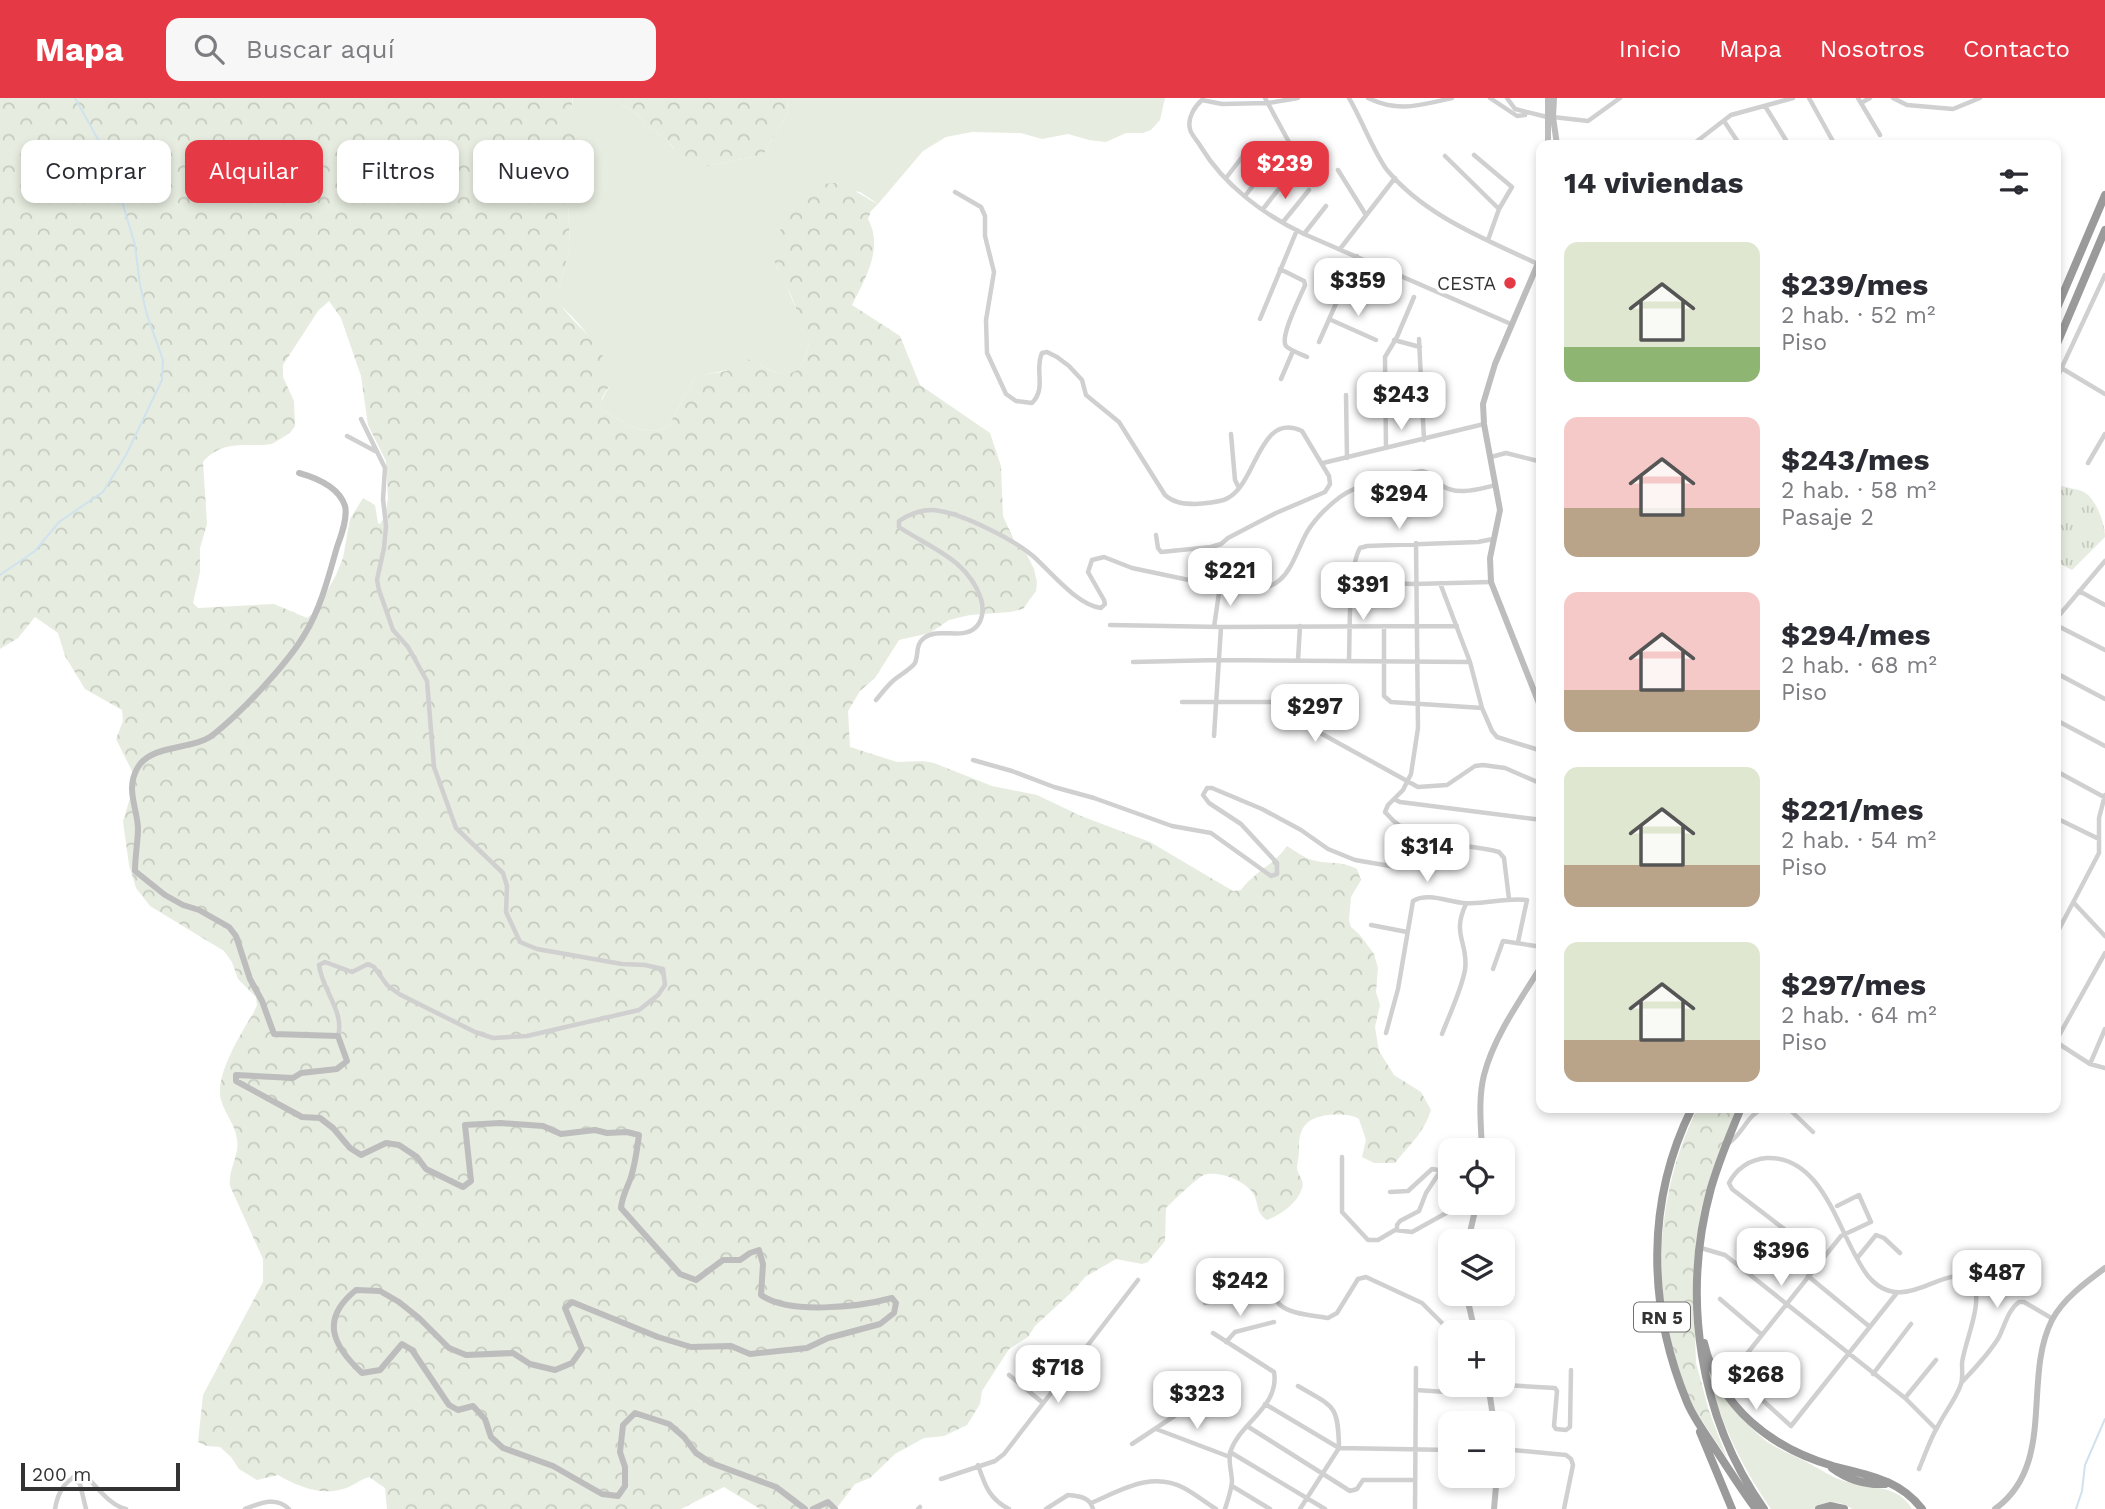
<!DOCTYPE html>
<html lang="es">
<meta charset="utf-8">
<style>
body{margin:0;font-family:"Work Sans",sans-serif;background:#f7f7f7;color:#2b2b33;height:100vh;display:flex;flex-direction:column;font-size:26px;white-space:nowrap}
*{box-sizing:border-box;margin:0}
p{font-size:23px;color:#7c7c81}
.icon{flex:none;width:38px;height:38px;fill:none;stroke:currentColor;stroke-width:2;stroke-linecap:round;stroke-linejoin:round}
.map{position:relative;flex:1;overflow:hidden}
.details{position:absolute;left:1536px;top:42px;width:525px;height:973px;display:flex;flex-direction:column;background:#fff;border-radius:14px;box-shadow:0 4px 10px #0003}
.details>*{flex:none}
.banner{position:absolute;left:21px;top:42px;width:665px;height:63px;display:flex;gap:14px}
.buttons{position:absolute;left:1438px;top:1040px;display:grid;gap:14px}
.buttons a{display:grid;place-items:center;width:77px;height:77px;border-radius:14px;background:#fff;box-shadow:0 4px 10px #0003;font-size:35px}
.scale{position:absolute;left:21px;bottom:18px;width:159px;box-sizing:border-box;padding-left:7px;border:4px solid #333;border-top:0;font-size:19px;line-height:24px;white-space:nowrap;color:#333;-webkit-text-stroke:5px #fff;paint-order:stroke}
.price{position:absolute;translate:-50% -60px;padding:0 16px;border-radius:14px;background:#fff;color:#222;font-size:23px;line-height:46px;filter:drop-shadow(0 2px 4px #0008)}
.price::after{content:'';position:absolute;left:50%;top:42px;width:21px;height:16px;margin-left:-10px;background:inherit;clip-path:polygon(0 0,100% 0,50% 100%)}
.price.current{background:#e63946;color:#fff}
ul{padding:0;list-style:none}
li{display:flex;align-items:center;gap:21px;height:175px;padding:0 28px}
li span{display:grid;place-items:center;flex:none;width:196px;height:140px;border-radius:14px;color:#555}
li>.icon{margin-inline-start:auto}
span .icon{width:84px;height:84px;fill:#fffc;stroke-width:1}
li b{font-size:30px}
h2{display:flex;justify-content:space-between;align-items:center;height:84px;padding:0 28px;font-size:30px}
.pill{padding:0 24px;border-radius:14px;background:#fff;box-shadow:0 4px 10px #0003;font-size:24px;line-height:63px}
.pill.current{background:#e63946;color:#fff}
header{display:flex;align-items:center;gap:42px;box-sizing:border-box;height:98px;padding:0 35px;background:#e63946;color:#fff}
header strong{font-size:33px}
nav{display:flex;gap:38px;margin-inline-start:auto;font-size:24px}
.search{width:490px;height:63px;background:#f7f7f7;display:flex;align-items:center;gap:18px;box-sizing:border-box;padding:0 24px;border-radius:14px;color:#7c7c81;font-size:26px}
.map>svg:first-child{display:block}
.grass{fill:#e6ecdf}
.forest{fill:url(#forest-crowns);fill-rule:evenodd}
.park{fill:url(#park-tufts)}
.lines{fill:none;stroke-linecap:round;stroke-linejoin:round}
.stream{stroke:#cfe2ee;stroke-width:2}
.street{stroke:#d0d0d0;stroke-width:4.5}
.secondary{stroke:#bdbdbd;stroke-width:6}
.highway{stroke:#9a9a9a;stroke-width:8}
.poi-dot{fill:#e63946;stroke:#fff;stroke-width:2.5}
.labels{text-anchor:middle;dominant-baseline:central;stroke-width:7;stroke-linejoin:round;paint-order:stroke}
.shield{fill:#fff;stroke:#707070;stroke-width:2}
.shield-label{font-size:18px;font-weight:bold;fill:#333}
.poi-label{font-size:19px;fill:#333;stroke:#fff;text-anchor:end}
</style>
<header>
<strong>Mapa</strong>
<div class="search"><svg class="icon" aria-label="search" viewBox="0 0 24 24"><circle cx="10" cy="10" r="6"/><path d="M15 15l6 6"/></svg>Buscar aquí</div>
<nav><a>Inicio</a><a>Mapa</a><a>Nosotros</a><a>Contacto</a></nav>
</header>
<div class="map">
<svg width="2105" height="1411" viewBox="0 0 2105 1411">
<defs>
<pattern id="forest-crowns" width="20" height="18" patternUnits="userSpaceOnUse" patternTransform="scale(1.75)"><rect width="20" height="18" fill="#e6ecdf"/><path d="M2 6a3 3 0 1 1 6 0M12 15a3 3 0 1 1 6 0" fill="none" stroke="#c6cbc0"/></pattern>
<pattern id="park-tufts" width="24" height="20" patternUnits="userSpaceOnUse" patternTransform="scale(1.75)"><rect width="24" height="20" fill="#e6ecdf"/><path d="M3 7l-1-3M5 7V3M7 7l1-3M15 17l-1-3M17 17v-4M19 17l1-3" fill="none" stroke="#c6cbc0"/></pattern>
</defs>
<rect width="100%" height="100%" fill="#fff"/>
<path class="grass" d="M573,0H611L637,16L645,26L668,43L673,50L703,69L763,57L788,15L787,0H1165L1160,22L1151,32L1143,35H1126L1106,44L1089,42L1068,36L1042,41L1021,35L972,34L946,39L923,53L878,106L860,94L848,92L837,85L825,86L773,150L776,169L785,184L810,245C806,251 806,259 802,266C788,290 762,263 742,262L738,270C724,273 706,275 694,281L669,327C648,343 620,323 601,311C600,300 607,296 610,286C616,266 577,222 562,209L559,201V190L570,149L568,105L591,62L571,18Z
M1706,1266C1724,1295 1740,1324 1769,1345C1783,1354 1798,1359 1812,1367C1822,1372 1830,1378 1841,1382C1865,1391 1898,1385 1912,1411H1852C1836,1400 1829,1406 1813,1411C1801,1411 1784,1411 1771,1411C1739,1364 1719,1322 1706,1266Z"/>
<path class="forest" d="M0,0H573C566,31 590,35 591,62L568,105L570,149L559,190V201L562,209L573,222L594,243L611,272V285L602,300L601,311C620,323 648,343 669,327L694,281C710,272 731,278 742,262L747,261C764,268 789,287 802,266C806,260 806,251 810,245C801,229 797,211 790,195C784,182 775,172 773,156C771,140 800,98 815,89C819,86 830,85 835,85C848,87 867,101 878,106L871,113L868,121C884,150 865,181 852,207L900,238L920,287L990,335L1001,368L1003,418L1014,442L1026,455L1034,471L1037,484L1036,493L1023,511L1010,514L970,517L949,522L930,535L899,542L875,580L860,593L848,613L850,649L897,664L923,663L934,665L992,688L1037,697L1081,718L1150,744L1233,793L1241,792C1255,773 1274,767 1287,748C1295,753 1303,759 1312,762C1331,767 1339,762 1357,771L1361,782L1351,799L1349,822L1351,829L1360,837L1374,856L1378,870L1376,894L1380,907L1375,929L1379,953L1394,977L1421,994L1431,1012C1423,1036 1410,1046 1395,1065H1374L1362,1059L1366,1042L1359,1021C1352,1016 1337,1016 1328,1017C1305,1020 1298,1031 1299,1054C1299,1059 1297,1065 1297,1070C1298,1078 1305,1082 1302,1090C1298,1105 1280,1117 1267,1122C1256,1115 1259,1107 1254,1097C1248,1084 1219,1072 1204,1077C1199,1078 1171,1105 1166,1110L1165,1143L1148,1164L1142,1166L1116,1161L1085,1179L1075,1191L1035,1228L1028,1239L1009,1251L982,1293L980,1306L967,1327L944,1338L924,1340L895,1356L870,1380L855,1386L836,1411H760L724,1389L681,1411H387L385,1390L369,1379C359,1382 352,1389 343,1391C321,1398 297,1388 278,1377L257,1382L239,1371L231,1359L220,1349L207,1348L198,1344L203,1297L263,1184V1161L230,1088C228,1071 240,1057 237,1041C235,1026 225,1016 221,1002C214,979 241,935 254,914L257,907L256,899L238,881L232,864L224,853L150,808L136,790L129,767L123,723L131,697L132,673L116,641L123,623L122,612L85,591L65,558L58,535L35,519L18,540L0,551ZM329,203L341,220L361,278L368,327L386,363L388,401L385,418L380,426L378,425L375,407L363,400L350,421L343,460L336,477L316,513L307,520L274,506L198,510L193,505L200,474V450L207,426L203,364C224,340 247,350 272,346L290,335L295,328L294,303L283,279V267L318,213Z
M607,0H787L788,15L763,57L703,69L676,53L668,43L645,26L637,16L611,0Z
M1698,1010H1736L1701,1111L1693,1177L1696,1265L1709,1313L1727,1360C1715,1342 1702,1324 1692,1306C1646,1220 1654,1094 1698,1010Z"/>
<path class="park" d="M2062,388C2068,390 2078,391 2084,394C2096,401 2105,425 2105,439L2072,472L2056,464V392Z"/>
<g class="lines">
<path class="stream" d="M0,477L35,453L59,424L103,394L126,357L162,282L163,262L147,217L140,187L135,147L116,83L100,45L75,0
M2076,1411L2082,1393L2085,1367L2105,1321"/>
<path class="street" d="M1265,0L1302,68
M1298,0L1268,5L1222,6L1202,2C1195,8 1187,20 1190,31C1191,37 1198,43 1201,49C1224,87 1264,117 1304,136L1511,226
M1349,0C1361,20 1374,55 1387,72C1425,118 1485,141 1538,166
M1368,0C1399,15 1420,7 1452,0
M1490,0L1517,18L1525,17
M1507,0L1515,11L1547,19
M1809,0L1835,47
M1858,0L1880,37
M1893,0L1907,7L1953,11L1980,0
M1861,5L1870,0
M1765,8L1789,47
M1553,19L1588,23L1620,0
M1724,23L1740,47
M1692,47L1731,17L1793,0
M1474,57L1512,89L1499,111L1488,142
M1445,58L1499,111
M1338,72L1366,117
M1226,80L1249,50
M955,94L981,109L985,118V138L994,174L986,222L987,255L1006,296L1016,303L1032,305C1047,290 1034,272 1042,255L1047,254L1057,259L1069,268L1082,282L1086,297L1119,324L1165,397C1174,405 1184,406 1196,406C1205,405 1220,405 1228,400C1257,385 1259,313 1302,333L1329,378L1330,386L1325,394L1276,415L1228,440L1221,446L1211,449L1161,454L1158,450L1156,437
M1245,98L1274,60
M1263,111L1288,79
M1283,124L1309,92
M1304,136L1326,108
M1340,151L1395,80
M1280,171L1304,183L1305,187C1301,198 1279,239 1286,248C1291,253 1301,256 1307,259
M1260,221L1297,132
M1329,221L1376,242
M1419,241L1424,342
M1394,242L1420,249
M1319,244L1357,158
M2063,271L2105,296
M1281,281L1293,253
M2056,282L2105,177
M1346,297L1347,360
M1231,336L1235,382L1239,390
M347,338L377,354
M1386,350L1385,259L1397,239L1414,199
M1491,359L1506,355L1542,364
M1323,365L1484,326
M2088,365L2105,336
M1416,445L1418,630L1411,676L1403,692L1388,707L1385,714C1417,752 1456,743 1499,754L1504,760L1509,801
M1353,484L1415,486L1491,484
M1440,485L1470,564L1482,610L1492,633L1497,639L1542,653
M2079,493L2105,507
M2056,521L2105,463
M1110,527L1221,529L1457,528
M2056,527L2105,552
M1214,529L1220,488
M1384,529V598L1391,604L1482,610
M1298,562L1300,528
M1349,562C1350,536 1348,471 1360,450L1367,448L1478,444L1493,441
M1133,564L1219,562L1470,564
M2056,575L2105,601
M876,602C882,595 887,588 894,582C900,577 911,571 915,565C919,556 915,547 924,540C938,529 961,542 975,530C983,523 984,511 981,501C968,461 930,450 899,429V423C911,415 926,410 940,413C965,417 1014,442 1033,458C1051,474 1077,507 1101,510L1105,506L1104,502L1088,474L1092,462L1104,459L1132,470L1241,493C1289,493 1289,468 1307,434C1315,421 1328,408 1340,399C1359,385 1399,377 1422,373C1432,375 1433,380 1440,386C1455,399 1479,391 1496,387
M1182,604H1274L1279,606L1284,615L1418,689L1447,687L1475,668L1483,667L1505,670L1542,686
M2056,622L2105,648
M1214,638L1221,529
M973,662L1012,673L1054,689L1094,700L1172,728L1211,735L1271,778L1277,776V765L1241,726L1209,705L1203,697L1207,690H1212L1262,711L1301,732L1328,751L1355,762L1396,769L1407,768L1413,765L1418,757L1421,741
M2056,673L2104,699
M1394,701L1400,704L1542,722
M2056,720L2099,741
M2074,805L2105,838
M1371,827L1407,834
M2056,837L2099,755V720L2105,697
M1493,871L1503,843L1542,849
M1386,935L1398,891L1413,803C1428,794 1448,804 1464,805C1485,807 1506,799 1527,802L1518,844
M1442,936C1450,915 1461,893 1465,872C1469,845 1451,837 1466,806
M338,938C345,914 322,892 319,867L325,864L352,874L368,866L374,869L387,887L399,896L475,934L493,940L527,938L639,912L658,897L665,887L663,871L645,867L622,866L537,851L520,844L506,814L507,788L503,775L456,730L434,669L427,583L408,549L393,532L379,492L377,482L384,450L386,428L383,401L385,370L361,321
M2056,943L2105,855
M2056,944L2090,966L2105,970
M2090,966L2105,931
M1788,1010L1813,1034
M1830,1010L1832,1012
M1729,1045C1743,1035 1747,1018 1763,1010
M1342,1059V1114L1368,1142H1378L1395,1132L1412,1134L1466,1104
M1390,1094L1408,1093L1432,1071L1438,1072L1439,1075L1426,1095L1419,1113L1400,1123L1397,1127V1132
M1701,1150L1725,1157L1905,1300L1936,1331
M1858,1159L1876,1137L1884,1140L1900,1155
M1822,1160L1732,1091L1729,1085C1736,1071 1750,1061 1767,1060C1826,1058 1839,1141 1868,1178C1906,1224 1951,1155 1973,1187C1984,1203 1964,1246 1962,1265C1962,1272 1963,1279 1961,1286C1956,1301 1945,1314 1938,1328C1930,1341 1925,1357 1919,1371
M1808,1178L1870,1229
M1222,1179L1227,1199
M1720,1201L1761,1236
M1205,1205L1267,1189C1276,1193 1273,1200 1279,1206C1291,1217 1313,1217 1328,1220L1337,1215L1358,1181L1366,1179L1422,1205L1449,1232L1473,1227
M1213,1235L1274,1274C1280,1308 1241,1324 1231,1352C1227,1361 1232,1374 1232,1384C1231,1393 1228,1402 1225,1411
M1226,1244L1235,1234L1274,1224
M1873,1276L1911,1226
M1009,1277L1043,1305
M1962,1284C1975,1270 1989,1256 1999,1239C2005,1227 2008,1212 2019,1204H2024L2053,1221
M1725,1285L1735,1283L1760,1300L1791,1328L1896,1196
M1488,1286L1555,1290L1557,1293L1554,1328L1556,1331L1566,1332L1570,1329L1571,1272
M1722,1287L1841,1138L1871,1124L1859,1097L1837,1108
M1298,1288C1334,1309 1338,1306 1339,1349
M1416,1292L1476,1296
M1760,1300L1787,1269
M1905,1300L1936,1262
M1265,1306L1339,1350L1451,1352
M1247,1328L1350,1393L1357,1391L1363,1382H1415
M1156,1331L1230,1359
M1132,1346L1232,1280
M1503,1351L1566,1357L1571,1361L1573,1367L1564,1411
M1230,1354L1325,1411
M978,1367C985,1387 989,1401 1009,1411
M73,1379L80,1386L86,1411
M941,1381L995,1363L1004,1356L1138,1182
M1232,1388L1270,1411
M1091,1405C1122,1392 1151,1373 1184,1390C1195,1396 1205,1404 1216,1411
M55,1411C58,1393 65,1382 82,1375C96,1386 108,1407 126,1411
M245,1411C260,1405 276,1398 289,1411
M918,1411L920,1409
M1046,1411L1068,1397C1079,1398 1090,1399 1093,1411
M1300,1411L1339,1350
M1415,1411L1416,1270"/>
<path class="secondary" d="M1554,0L1553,19L1557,47
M1548,47V0
M1542,156L1495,266L1483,306L1484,326L1500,412L1490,460L1491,484L1542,613
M299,375C317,380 339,389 345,408C348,420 341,438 337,449C329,477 321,509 306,534C290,563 241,615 214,636C194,653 153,645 138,669C125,691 137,708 138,730C138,744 135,758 135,773L165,797L183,807L199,812L229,829L236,838L250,881L262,903L274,936L338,938L347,963L337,971L301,975L293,980L236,977V983L302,1019L320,1020L333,1030L350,1050L361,1057L386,1045L399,1047L417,1059L426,1071L463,1089L471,1083L465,1027L500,1025L543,1028L561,1036L595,1032L607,1035L627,1034L639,1037C637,1052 635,1068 630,1082C626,1092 622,1099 621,1110L680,1176L696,1182L723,1162H740L750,1155L759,1152L763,1166L761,1197C789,1217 859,1209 892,1200L896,1205L894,1215L880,1226L828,1240L807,1250L750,1256L731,1248L691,1249L658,1239L572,1204L565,1210L582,1251L572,1265L555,1272L530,1266L513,1255L466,1257L449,1250L419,1220L399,1204L380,1193L356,1192C320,1221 332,1247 362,1275L380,1272L402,1246L412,1252L449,1307L458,1312L473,1308L485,1321L491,1339L503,1350L553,1368L602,1396L618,1398L625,1388V1369L620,1354L623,1327L635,1315L669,1326L684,1339L696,1355L711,1365L776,1389L805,1411
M1482,1052C1481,1027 1478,1001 1484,977C1494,938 1521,901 1542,867
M1468,1143L1477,1104
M1466,1195L1475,1234
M1488,1286L1494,1325
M813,1411L828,1404L835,1411
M1494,1411L1497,1377
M1995,1411C2057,1366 2022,1281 2052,1222C2063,1201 2086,1184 2105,1170"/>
<path class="highway" d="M2056,212L2105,97
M2056,248L2105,132
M1692,1010C1646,1102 1647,1208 1687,1304C1693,1319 1705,1335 1714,1349C1728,1370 1741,1391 1756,1411
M1741,1010C1730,1036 1719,1063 1711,1090C1681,1199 1699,1319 1764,1411
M1704,1245C1719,1309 1771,1350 1833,1368C1867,1377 1899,1381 1922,1411
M1700,1334L1732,1411
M1832,1370C1847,1381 1866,1387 1885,1386
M1819,1411L1830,1408L1844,1411"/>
</g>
<circle class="poi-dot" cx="1510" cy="185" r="7"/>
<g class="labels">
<rect class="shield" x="1634" y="1204.5" width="56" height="29" rx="5"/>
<g class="shield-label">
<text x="1662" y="1219">RN 5</text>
</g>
<g class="poi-label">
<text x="1496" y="185">CESTA</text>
</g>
</g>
</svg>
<div class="buttons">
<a><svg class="icon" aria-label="locate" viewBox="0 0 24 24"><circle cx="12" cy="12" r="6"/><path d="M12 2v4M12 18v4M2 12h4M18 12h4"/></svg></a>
<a><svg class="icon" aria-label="layers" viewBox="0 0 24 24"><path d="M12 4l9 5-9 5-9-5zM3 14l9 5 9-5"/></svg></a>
<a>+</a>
<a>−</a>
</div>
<div class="scale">200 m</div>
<b class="price current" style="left:1285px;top:103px">$239</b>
<b class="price" style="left:1358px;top:220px">$359</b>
<b class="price" style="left:1401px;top:334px">$243</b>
<b class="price" style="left:1399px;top:433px">$294</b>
<b class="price" style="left:1230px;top:510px">$221</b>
<b class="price" style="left:1363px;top:524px">$391</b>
<b class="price" style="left:1315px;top:646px">$297</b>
<b class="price" style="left:1427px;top:786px">$314</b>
<b class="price" style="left:1781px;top:1190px">$396</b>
<b class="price" style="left:1997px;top:1212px">$487</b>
<b class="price" style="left:1240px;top:1220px">$242</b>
<b class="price" style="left:1058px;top:1307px">$718</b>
<b class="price" style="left:1756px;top:1314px">$268</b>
<b class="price" style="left:1197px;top:1333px">$323</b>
<div class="banner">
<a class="pill">Comprar</a>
<a class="pill current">Alquilar</a>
<a class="pill">Filtros</a>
<a class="pill">Nuevo</a>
</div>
<section class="details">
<h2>14 viviendas<svg class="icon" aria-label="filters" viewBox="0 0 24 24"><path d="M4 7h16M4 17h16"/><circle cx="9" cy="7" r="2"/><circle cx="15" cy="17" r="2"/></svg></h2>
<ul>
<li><span style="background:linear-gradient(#dfe7d0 75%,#8fb573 0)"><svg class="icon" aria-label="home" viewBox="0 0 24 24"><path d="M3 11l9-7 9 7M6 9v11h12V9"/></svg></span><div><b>$239/mes</b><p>2 hab. · 52 m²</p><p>Piso</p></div></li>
<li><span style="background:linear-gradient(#f6c9c9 65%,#b9a48a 0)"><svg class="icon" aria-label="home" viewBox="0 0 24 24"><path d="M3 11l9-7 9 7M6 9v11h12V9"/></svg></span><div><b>$243/mes</b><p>2 hab. · 58 m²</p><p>Pasaje 2</p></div></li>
<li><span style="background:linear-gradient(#f6c9c9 70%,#b9a48a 0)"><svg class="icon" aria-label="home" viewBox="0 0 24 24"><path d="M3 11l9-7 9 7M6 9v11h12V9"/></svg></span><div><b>$294/mes</b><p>2 hab. · 68 m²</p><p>Piso</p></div></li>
<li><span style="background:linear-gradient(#dfe7d0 70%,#b9a48a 0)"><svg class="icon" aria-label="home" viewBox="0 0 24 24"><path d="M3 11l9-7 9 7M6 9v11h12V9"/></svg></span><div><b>$221/mes</b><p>2 hab. · 54 m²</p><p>Piso</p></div></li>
<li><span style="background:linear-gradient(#dfe7d0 70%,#b9a48a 0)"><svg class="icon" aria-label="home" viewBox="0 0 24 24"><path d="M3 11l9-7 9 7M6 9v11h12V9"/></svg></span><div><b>$297/mes</b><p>2 hab. · 64 m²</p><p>Piso</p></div></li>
</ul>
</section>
</div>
